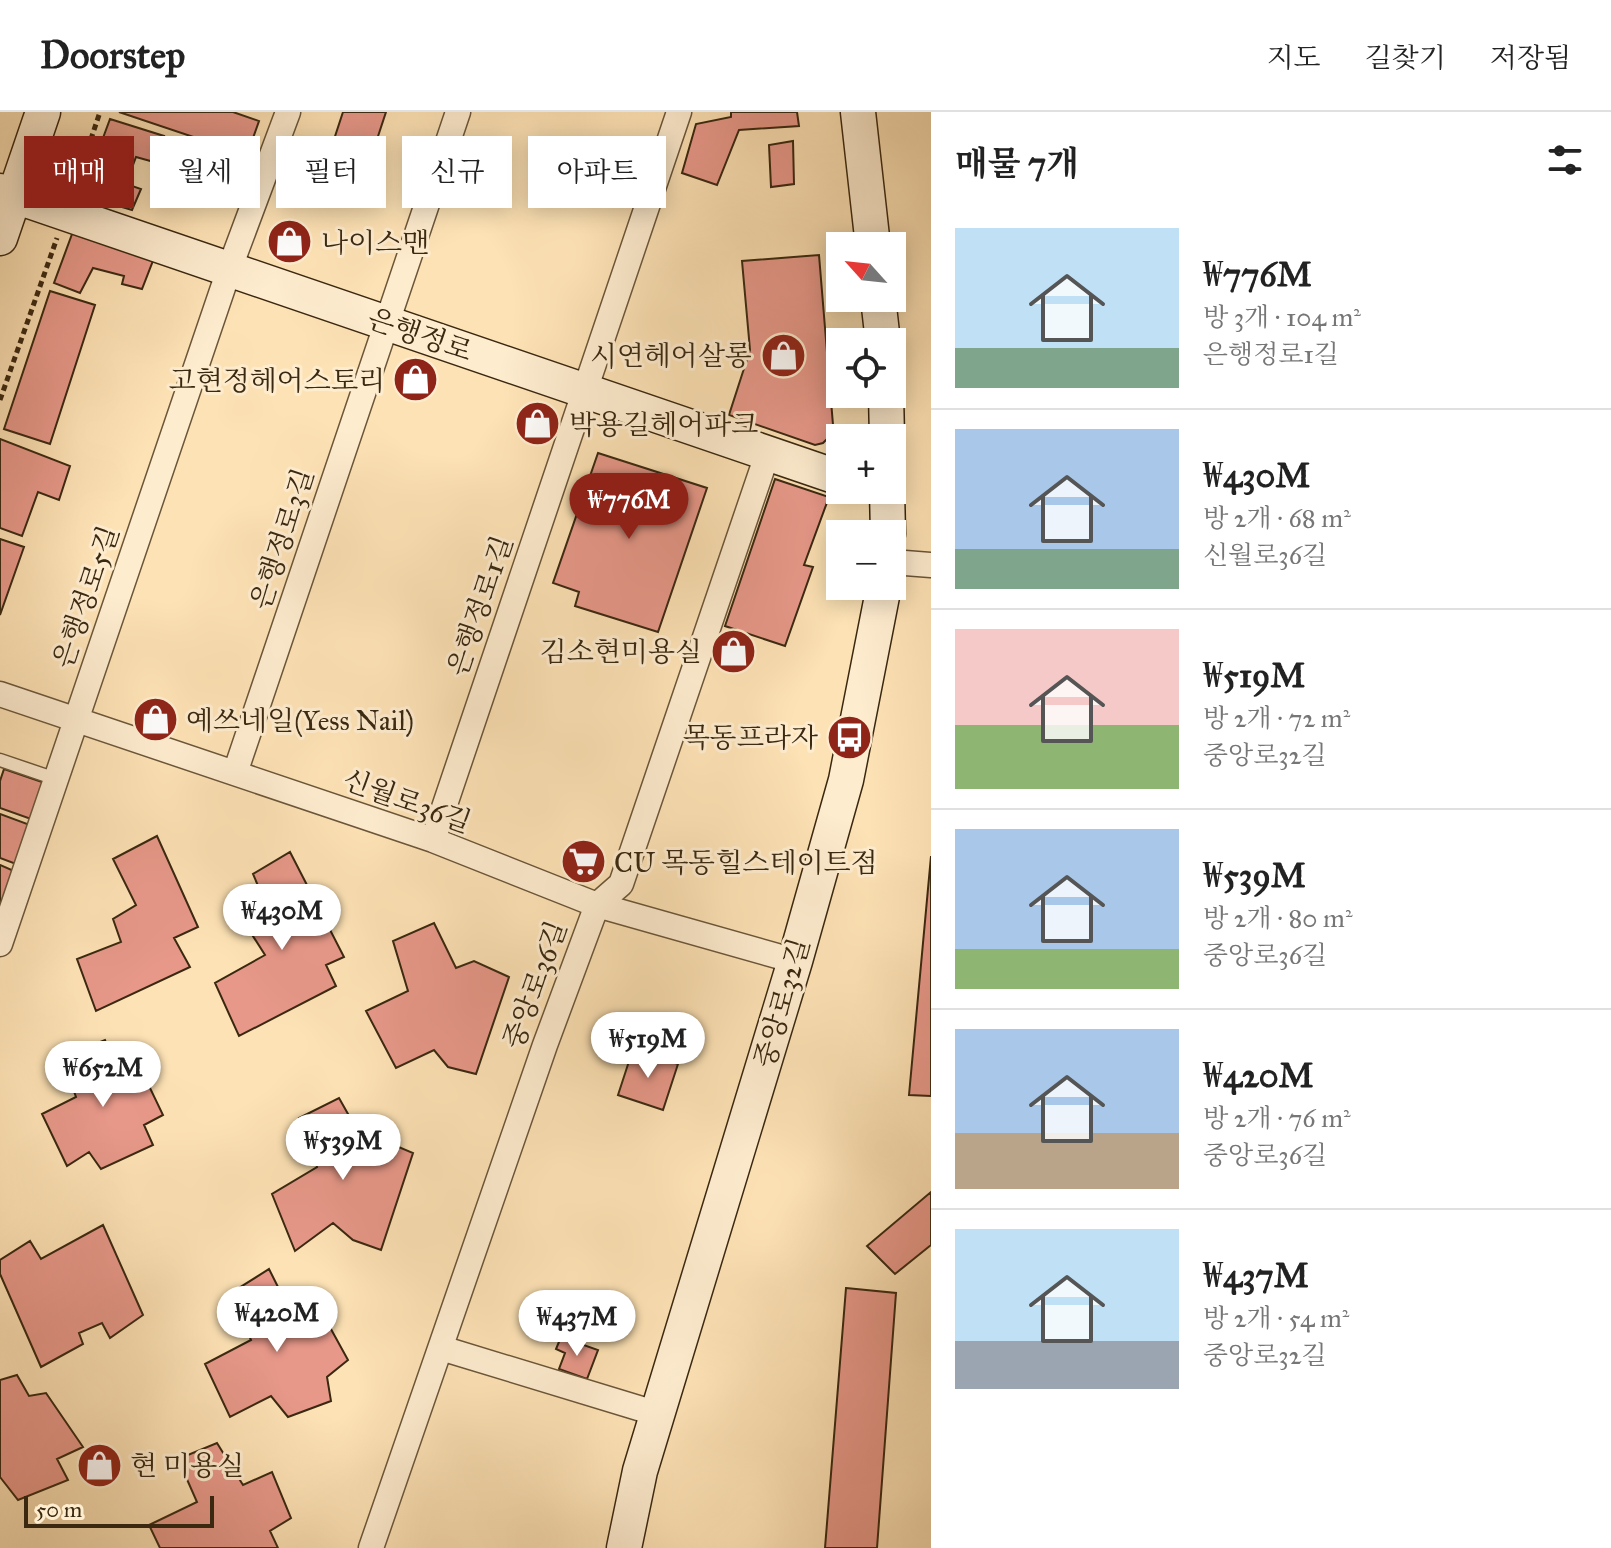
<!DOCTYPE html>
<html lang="ko">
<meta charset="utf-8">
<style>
body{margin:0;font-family:"IM FELL Great Primer","Noto Serif KR",serif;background:#f6f6f6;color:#222;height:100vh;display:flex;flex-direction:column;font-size:30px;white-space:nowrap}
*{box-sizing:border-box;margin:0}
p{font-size:26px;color:#767676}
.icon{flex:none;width:44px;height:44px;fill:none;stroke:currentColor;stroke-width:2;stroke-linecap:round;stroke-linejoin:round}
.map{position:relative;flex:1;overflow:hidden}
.side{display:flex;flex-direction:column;background:#fff;width:680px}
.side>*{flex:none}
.hud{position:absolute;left:24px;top:24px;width:760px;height:72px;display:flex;gap:16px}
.needle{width:52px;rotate:297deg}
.controls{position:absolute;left:826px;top:120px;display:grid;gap:16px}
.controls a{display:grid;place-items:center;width:80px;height:80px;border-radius:0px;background:#fff;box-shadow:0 4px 20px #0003;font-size:40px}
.scale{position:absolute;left:24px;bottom:20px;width:190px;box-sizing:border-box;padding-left:8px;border:4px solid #3a2810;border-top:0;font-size:22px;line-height:28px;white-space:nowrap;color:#3a2810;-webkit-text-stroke:6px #feeccf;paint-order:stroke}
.price{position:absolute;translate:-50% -68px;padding:0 18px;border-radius:28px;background:#fff;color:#222;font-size:26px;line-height:52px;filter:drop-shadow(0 2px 4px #0008)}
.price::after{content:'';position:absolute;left:50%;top:48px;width:24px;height:18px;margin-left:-12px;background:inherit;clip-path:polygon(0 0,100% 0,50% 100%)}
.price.on{background:#8f2418;color:#fff}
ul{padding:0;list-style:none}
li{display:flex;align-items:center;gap:24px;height:200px;padding:0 24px}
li+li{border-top:2px solid #e0e0e0}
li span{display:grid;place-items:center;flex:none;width:224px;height:160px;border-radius:0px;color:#555}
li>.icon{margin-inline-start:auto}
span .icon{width:96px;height:96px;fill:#fffc;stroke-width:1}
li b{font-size:34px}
h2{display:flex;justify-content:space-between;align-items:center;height:96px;padding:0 24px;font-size:34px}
.chip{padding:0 28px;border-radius:0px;background:#fff;box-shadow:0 4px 20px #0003;font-size:28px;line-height:72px}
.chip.on{background:#8f2418;color:#fff}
header{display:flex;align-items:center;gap:48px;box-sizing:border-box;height:112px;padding:0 40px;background:#fff;border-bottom:2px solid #e0e0e0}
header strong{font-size:38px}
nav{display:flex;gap:44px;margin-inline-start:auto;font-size:28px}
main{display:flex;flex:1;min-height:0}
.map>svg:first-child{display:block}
.building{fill:#e79889;stroke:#3a2810;stroke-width:2}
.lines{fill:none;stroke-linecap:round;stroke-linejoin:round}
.lane-casing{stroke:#6b5639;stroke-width:15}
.street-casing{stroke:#6b5639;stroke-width:27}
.secondary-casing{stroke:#3a2810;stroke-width:37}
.path{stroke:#3a2810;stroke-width:5;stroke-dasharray:6 4;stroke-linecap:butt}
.lane{stroke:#feeccf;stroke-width:12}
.street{stroke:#feeccf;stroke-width:24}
.secondary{stroke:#feeccf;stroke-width:34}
.labels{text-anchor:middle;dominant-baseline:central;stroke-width:6;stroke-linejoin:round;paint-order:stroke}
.poi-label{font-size:28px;fill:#3a2810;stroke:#feeccf;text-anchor:start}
.street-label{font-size:28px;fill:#3a2810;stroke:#feeccf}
</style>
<header>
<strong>Doorstep</strong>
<nav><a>지도</a><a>길찾기</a><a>저장됨</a></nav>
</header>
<main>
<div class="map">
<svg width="931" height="1436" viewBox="0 0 931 1436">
<rect width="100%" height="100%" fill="#fde2b5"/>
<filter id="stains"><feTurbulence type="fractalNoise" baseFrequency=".0025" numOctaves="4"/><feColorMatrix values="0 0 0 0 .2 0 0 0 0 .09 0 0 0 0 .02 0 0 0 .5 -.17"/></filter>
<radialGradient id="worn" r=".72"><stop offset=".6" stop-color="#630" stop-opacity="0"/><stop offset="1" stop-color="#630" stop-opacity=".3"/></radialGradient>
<path class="building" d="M119,0H233L259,9L247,43Z
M343,0H386L359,82L320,70Z
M731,0H797L799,14L739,18L717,73L682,61L696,12L731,5Z
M110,7L164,24L154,50L136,45L126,72L141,77L132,98L82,83Z
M793,29L794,72L771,75L769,33Z
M75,114L156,141L142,177L122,172L124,164L93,156L80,181L54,171Z
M819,143L833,313L829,325L823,331L815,333L729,303L750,238L742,149Z
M50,179L95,193L50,332L4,317Z
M0,327L70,354L59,388L38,380L22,424L0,416Z
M598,341L707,376L658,520L575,494L579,480L553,471Z
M775,367L829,385L804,453L813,455L785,534L725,514Z
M0,427L24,435L0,503Z
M4,657L45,671L31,707L0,696V669Z
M0,702L30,713L16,752L0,746Z
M157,724L198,815L174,826L190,855L96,899L77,847L121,830L113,807L136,793L113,747Z
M290,740L344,845L326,853L336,874L239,924L215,871L265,843L251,821L273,809L253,762Z
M931,744V984L909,983Z
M0,753L14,759L0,798Z
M434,811L456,856L474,849L509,865L476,962L448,955L434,938L396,956L366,899L408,879L393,829Z
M105,928L115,953L138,951L163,1003L144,1013L153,1033L101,1057L89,1040L67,1054L42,1002L76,985L62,945Z
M633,937L678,952L663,998L618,983Z
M339,986L365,1032L380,1027L413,1041L381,1138L353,1128L333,1111L295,1139L272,1082L317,1055L299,1006Z
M931,1080V1133L895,1162L867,1134Z
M103,1113L143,1203L110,1226L102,1211L79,1221L83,1232L41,1255L0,1162V1148L30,1129L41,1147Z
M269,1157L289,1197L321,1199L348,1248L327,1265L331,1289L288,1305L271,1284L230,1305L205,1252L251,1228L231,1181Z
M846,1176L896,1181L877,1436H825Z
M561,1225L598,1238L587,1267L559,1257L565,1241L556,1237Z
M17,1263L29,1284L46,1281L83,1335L57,1347L68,1368L18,1388L0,1365V1268Z
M217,1331L243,1373L272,1360L291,1406L270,1419L278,1436H160L149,1413L197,1390L178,1347Z"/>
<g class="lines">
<defs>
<path id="lane" d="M0,648L56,667"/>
<path id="street" d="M892,450L931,453
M0,582L433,728L597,793L795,849
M235,661L458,0
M433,728L679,0
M0,832L229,158L288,0
M441,1236L658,1302
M371,1436L545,933L597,793L621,772L768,340"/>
<path id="secondary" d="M858,0L873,134
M0,79L840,366
M0,126L43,0
M878,186L883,230
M886,282L887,326
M887,378L888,422
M624,1436L640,1359L795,849L846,668L884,474"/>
</defs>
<use href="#lane" class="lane-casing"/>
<use href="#street" class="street-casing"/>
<use href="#secondary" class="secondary-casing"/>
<path class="path" d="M75,75L100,0
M0,288L57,126"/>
<use href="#lane" class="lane"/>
<use href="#street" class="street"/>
<use href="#secondary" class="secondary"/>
</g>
<defs>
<symbol id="shop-disc" viewBox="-11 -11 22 22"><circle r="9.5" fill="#8f2418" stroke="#feeccf"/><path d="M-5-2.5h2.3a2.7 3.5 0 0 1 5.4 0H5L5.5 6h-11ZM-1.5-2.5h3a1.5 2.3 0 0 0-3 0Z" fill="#fff"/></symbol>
<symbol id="bus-disc" viewBox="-11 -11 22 22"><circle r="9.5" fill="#8f2418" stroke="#feeccf"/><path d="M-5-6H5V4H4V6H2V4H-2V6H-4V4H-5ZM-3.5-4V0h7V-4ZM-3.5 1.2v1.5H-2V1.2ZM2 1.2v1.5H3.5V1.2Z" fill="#fff"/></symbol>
<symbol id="supermarket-disc" viewBox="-11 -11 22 22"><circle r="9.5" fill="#8f2418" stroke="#feeccf"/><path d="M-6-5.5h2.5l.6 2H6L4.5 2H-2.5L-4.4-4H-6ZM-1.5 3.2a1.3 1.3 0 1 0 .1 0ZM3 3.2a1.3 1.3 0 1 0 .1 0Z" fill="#fff"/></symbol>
</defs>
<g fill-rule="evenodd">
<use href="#shop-disc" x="264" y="104" width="51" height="51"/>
<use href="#shop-disc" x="758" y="218" width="51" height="51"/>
<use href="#shop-disc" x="390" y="242" width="51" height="51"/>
<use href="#shop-disc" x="512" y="286" width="51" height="51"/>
<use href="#shop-disc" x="708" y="514" width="51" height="51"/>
<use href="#shop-disc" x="130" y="582" width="51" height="51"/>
<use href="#bus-disc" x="824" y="600" width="51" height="51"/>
<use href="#supermarket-disc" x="558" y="724" width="51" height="51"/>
<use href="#shop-disc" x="74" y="1328" width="51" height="51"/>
</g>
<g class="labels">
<g class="poi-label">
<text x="321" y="130">나이스맨</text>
<text x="752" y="243" text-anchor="end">시연헤어살롱</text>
<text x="385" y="268" text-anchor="end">고현정헤어스토리</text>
<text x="569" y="312">박용길헤어파크</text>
<text x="702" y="539" text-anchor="end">김소현미용실</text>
<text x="186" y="608">예쓰네일(Yess Nail)</text>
<text x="818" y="625" text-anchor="end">목동프라자</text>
<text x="614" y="750">CU 목동힐스테이트점</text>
<text x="130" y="1353">현 미용실</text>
</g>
<g class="street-label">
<text transform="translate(420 223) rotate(19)">은행정로</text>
<text transform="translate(282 427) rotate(-72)">은행정로3길</text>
<text transform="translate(86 485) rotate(-71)">은행정로5길</text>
<text transform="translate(480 494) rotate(-71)">은행정로1길</text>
<text transform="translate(407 689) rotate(20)">신월로36길</text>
<text transform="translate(535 873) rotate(-70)">중앙로36길</text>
<text transform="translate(782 891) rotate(-74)">중앙로32길</text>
</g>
</g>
<rect width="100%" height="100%" filter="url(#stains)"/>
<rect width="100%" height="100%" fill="url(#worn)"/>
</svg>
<div class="controls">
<a><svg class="needle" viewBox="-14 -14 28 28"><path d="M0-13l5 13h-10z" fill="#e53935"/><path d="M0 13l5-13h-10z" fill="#767676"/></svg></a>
<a><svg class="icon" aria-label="locate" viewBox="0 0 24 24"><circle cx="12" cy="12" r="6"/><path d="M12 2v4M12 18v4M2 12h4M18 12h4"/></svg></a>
<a>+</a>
<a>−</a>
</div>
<div class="scale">50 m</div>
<b class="price on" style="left:629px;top:429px">₩776M</b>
<b class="price" style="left:282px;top:840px">₩430M</b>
<b class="price" style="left:648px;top:968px">₩519M</b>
<b class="price" style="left:103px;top:997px">₩652M</b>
<b class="price" style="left:343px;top:1070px">₩539M</b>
<b class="price" style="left:277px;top:1242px">₩420M</b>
<b class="price" style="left:577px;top:1246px">₩437M</b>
<div class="hud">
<a class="chip on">매매</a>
<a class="chip">월세</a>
<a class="chip">필터</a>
<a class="chip">신규</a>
<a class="chip">아파트</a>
</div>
</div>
<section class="side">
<h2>매물 7개<svg class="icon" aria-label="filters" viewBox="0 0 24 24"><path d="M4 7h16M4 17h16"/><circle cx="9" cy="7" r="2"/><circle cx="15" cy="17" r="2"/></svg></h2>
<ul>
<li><span style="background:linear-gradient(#bfe0f5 75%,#7fa58c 0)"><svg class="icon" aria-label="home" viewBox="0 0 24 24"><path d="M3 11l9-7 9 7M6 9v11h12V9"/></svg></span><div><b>₩776M</b><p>방 3개 · 104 m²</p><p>은행정로1길</p></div></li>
<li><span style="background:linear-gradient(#a9c7e8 75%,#7fa58c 0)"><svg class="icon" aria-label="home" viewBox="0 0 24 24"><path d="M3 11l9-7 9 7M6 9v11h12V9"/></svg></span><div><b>₩430M</b><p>방 2개 · 68 m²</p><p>신월로36길</p></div></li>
<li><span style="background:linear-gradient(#f6c9c9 60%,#8fb573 0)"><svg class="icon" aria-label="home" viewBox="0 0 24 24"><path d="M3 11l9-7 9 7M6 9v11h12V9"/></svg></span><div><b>₩519M</b><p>방 2개 · 72 m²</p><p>중앙로32길</p></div></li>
<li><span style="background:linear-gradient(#a9c7e8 75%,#8fb573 0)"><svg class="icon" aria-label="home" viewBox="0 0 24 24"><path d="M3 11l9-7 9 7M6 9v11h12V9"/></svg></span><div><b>₩539M</b><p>방 2개 · 80 m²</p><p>중앙로36길</p></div></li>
<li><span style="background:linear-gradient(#a9c7e8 65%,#b9a48a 0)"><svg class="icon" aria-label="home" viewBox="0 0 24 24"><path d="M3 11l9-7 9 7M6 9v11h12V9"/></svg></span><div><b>₩420M</b><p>방 2개 · 76 m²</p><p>중앙로36길</p></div></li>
<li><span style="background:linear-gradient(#bfe0f5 70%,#9aa5b1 0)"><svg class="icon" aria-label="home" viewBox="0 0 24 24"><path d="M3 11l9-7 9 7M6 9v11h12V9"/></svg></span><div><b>₩437M</b><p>방 2개 · 54 m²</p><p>중앙로32길</p></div></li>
</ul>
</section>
</main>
